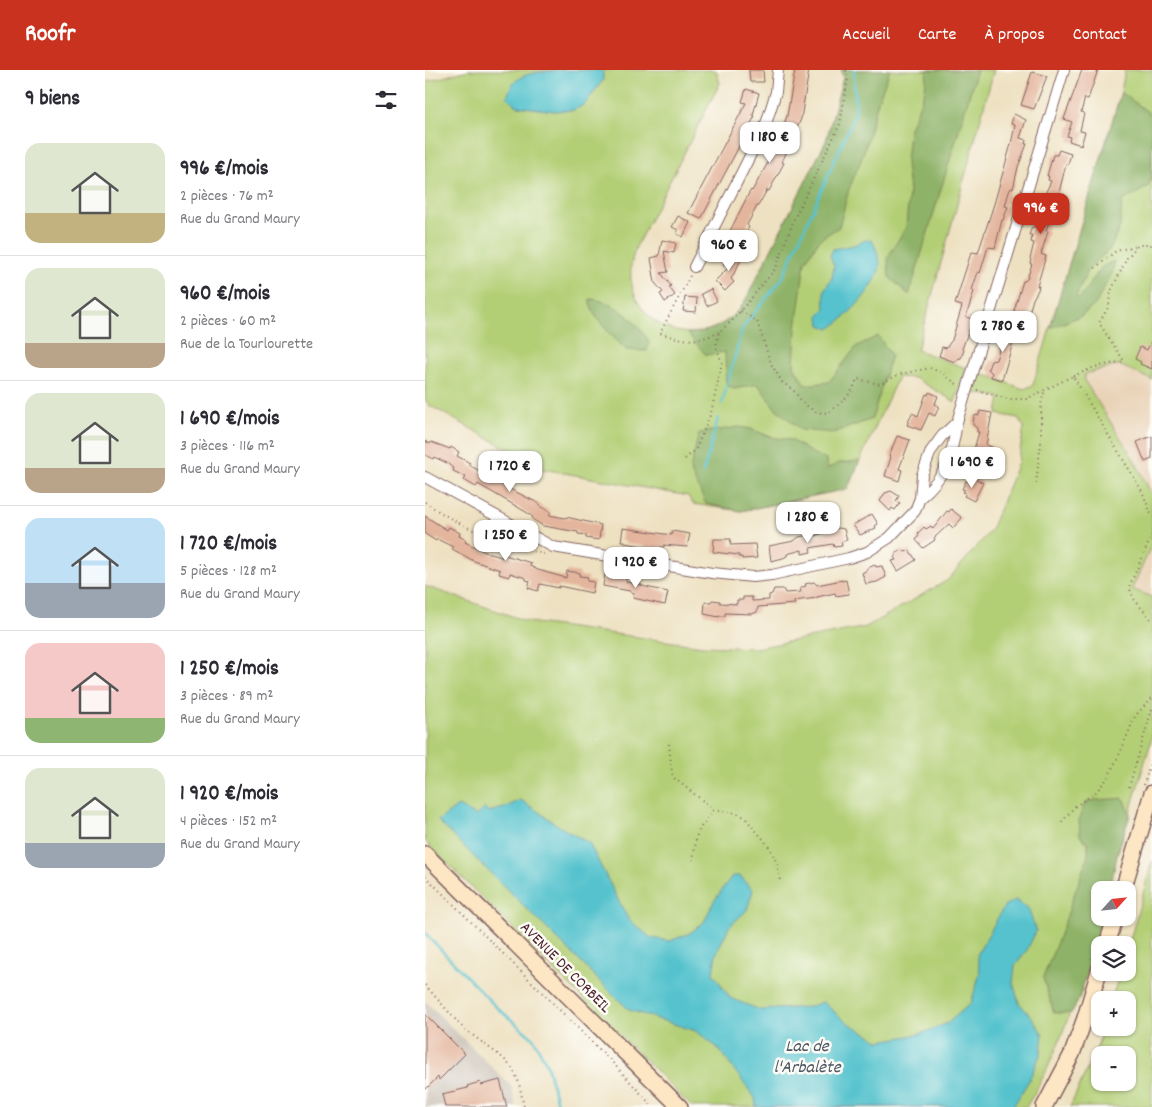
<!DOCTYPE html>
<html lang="fr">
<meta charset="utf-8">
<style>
body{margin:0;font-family:Dekko,sans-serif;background:#f7f7f7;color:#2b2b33;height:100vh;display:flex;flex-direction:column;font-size:19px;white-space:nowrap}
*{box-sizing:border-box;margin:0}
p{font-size:16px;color:#7c7c81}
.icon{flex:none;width:28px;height:28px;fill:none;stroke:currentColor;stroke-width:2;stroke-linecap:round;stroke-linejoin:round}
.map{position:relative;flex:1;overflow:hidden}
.side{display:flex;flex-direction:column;background:#fff;width:425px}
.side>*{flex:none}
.needle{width:32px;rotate:63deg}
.fabs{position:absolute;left:666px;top:811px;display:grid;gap:10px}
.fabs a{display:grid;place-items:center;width:45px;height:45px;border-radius:10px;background:#fff;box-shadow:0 1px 4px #0004;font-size:25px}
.price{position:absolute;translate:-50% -42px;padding:0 11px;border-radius:10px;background:#fff;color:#222;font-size:16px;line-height:32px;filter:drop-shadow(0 1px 2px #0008)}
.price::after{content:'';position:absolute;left:50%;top:30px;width:15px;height:11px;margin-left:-8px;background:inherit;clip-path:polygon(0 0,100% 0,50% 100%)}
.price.on{background:#c8321e;color:#fff}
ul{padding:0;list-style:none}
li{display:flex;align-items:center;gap:15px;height:125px;padding:0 25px}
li+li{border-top:1px solid #e1e1e2}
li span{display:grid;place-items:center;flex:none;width:140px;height:100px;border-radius:15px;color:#555}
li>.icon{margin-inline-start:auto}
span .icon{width:60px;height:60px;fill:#fffc;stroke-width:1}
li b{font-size:21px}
h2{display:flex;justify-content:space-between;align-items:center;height:60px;padding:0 25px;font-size:21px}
header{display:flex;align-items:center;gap:30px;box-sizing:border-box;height:70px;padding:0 25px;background:#c8321e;color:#fff}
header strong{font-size:24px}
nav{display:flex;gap:28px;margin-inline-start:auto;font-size:18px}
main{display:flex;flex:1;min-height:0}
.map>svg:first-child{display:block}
.built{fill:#e9d3b7}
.industrial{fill:#cbc2b8}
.green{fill:#b3cf76;stroke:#7e7750;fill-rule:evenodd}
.forest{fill:#8eb267;stroke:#6c6849}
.water{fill:#55c2cd;stroke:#50707c}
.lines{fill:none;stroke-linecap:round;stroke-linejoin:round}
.stream{stroke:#55c2cd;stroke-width:2.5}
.building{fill:#e4b59d}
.minor-casing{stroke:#836360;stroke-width:12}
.secondary-casing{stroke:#836360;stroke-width:18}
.path{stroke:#836360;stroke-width:2;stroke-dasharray:1 4;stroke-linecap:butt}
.minor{stroke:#fff;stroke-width:10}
.secondary{stroke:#fce6c4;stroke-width:15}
.labels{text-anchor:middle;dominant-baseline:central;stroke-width:5;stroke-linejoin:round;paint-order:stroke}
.street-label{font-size:16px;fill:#4a1f2b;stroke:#fdfcf7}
.water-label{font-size:18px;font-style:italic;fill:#4e5864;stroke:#fdfcf7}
</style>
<header>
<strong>Roofr</strong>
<nav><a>Accueil</a><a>Carte</a><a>À propos</a><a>Contact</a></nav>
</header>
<main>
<section class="side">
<h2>9 biens<svg class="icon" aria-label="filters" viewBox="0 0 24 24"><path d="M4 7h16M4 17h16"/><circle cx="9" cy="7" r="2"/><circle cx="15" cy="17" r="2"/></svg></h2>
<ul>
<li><span style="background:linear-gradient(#dfe7d0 70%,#c2b280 0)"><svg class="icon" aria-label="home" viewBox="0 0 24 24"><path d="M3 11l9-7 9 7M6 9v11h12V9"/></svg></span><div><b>996 €/mois</b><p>2 pièces · 76 m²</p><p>Rue du Grand Maury</p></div></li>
<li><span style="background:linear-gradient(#dfe7d0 75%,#b9a48a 0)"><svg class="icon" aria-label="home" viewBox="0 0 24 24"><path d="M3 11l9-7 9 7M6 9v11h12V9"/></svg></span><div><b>960 €/mois</b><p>2 pièces · 60 m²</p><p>Rue de la Tourlourette</p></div></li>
<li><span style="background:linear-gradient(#dfe7d0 75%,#b9a48a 0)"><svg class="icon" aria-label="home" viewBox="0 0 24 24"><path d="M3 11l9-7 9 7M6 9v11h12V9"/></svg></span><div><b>1 690 €/mois</b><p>3 pièces · 116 m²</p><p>Rue du Grand Maury</p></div></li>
<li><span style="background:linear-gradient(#bfe0f5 65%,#9aa5b1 0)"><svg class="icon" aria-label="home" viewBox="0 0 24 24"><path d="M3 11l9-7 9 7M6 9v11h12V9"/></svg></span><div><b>1 720 €/mois</b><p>5 pièces · 128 m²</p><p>Rue du Grand Maury</p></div></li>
<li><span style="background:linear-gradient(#f6c9c9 75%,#8fb573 0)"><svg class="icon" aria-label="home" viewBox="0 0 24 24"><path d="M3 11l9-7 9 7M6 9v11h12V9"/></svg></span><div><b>1 250 €/mois</b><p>3 pièces · 89 m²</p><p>Rue du Grand Maury</p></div></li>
<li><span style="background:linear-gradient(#dfe7d0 75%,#9aa5b1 0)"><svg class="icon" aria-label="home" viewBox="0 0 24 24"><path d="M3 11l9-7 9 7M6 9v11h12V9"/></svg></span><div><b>1 920 €/mois</b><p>4 pièces · 152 m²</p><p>Rue du Grand Maury</p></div></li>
</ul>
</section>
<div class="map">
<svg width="727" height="1037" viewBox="0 0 727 1037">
<rect width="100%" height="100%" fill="#fdfcf7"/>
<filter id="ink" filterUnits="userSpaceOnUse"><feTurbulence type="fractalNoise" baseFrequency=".02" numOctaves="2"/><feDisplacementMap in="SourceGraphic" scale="10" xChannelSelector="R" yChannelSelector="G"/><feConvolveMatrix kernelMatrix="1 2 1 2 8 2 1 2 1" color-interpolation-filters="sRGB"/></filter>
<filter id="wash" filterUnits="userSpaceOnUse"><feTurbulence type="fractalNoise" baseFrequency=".0096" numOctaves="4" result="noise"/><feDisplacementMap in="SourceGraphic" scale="20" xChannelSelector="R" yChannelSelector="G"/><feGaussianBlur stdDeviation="1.12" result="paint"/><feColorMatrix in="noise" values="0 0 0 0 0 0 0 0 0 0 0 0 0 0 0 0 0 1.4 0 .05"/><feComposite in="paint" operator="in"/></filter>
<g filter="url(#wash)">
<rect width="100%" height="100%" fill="#eee1c1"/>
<path class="built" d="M694,295L727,310V425L688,358L658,310L659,304Z
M727,474V527L707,519Z"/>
<path class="industrial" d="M0,931L86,1016L91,1037H0Z"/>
<path class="green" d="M43,0H291L295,13L212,175C181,246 272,298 319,233L401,71L418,8L416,0H569L492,280L541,298L530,332L490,308L473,307L422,419L316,441L268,434L263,426L118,399L4,335L0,330V12Z
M700,0H727V310L694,295L660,304L659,310L710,391L727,425V474L707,519L727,527V668L682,820H675V842C655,909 639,978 601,1037H267L0,771V516L104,552L277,576L331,578L441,557L523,510L566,460L593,393L599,357L593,348L572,344L575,327L549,323L555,303L599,319L608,315L696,22Z
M727,791V1037H645L672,977L678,958H702V930H686L695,903L702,902L703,877ZM675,985H702V1012H675Z"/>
<path class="forest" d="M416,0H465L453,31L438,85L424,119L414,157L395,169L380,192L371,258L369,296L380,315L404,312L432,276L453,266L466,285L447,349L408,363L376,360L349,337L333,314L309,319L301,314L300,282L281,285L262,263C287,263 304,253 319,233L401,71L418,8Z
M502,0H552L484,225L464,207L463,187L481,157L484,122L481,93L484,61L500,21Z
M696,22L727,45V106L723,117L697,131L695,157L685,179L663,199L651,227L654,229L677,197L689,191L688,201L670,235L656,246L625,258Z
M165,229C190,230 213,253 224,272L222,281L201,280C190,268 163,245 165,229Z
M314,357L326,359L346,367L366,370L387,383L401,389L402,399L414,393L434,391L430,403L422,419L316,441L281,434L265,400L274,363Z
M698,728L700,730L705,745L693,780L685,820H675V848H678L655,926L647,943H629L618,908L639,854L663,785V773L655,766L654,749L660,733C672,728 684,730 698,728Z"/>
<path class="water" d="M133,0H178V10L160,34L149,40L129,41L92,36L82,27C90,0 109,4 133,0Z
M441,170H447C451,179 457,190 454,200C450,218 420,250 404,259L395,255L394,246L400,238L399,220L407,208L409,195L405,186L408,179L429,175Z
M96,730L137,758L164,773L203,849L226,868L245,871L265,863L279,852L289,831L307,806H315L328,820L322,840L304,857L291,884L288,903L305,928L335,940L383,937L398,932L420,951L455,971L495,964L523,953L546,933L555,903L552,885L580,835L590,830L603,838L611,861L602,880L590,896L588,913L594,933L609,950L618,965L616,983L603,1012L588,1037H331L330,1028L293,978L271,961L204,940L13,751L33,736L52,746L60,738L63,742L79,738Z"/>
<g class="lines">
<path class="stream" d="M297,333L318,257L357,209L431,42L429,0
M278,403L293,348
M0,863L69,935L109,969L122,995L133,1037"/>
</g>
<g id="blocks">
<path class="building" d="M324,0H338L339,12H325Z
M370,0H384L376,49L357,92L359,93L344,121L342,120L333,136H332L322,155L324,157L309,186L296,179L323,125L326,120L327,121L350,80L348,79L354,68L362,46Z
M657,0H673L663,29L660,28L656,42L659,43L655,61L660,62L656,75L644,71L645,67L642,66L647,52L639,49Z
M607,2L622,6L609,39L596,35Z
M321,19L334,23L328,45L330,46L276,149L263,143L321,33L317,32Z
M589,44L601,50L595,68L601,70L600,74H602L593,97L588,119L586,118L584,122L580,136L583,137L578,150H577L570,178L563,177L555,203L553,202L547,220L549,221L541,247L548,249L537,279L539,280L536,288L532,289L530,292L514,286L517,277L521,278L527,270L537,236L530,234L545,186L547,182L553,183L569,134L586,74L590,55L586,54Z
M634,80L646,84L643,94H641L630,139H628L621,161H623L616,184L621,186L612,216H614L613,220L608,229L602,250L589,246L590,242L589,241L598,211H600L602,209L607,194H605L606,190L605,189L609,173L606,172L607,165H604L607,157H609L611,155L616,138V135L614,134L616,126L619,127L620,124L626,111L623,110L624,106H622L628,85H632Z
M253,146L265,152L258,167L252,164L253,160L247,157Z
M237,170L251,173L249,183L239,181L243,202L236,203L246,216L244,217L250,225L240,232L235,224L238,222L230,213L226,188L234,186Z
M317,183L319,184L306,209L309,212L300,221L290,211L303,198L298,195L303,186L311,190Z
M286,219L292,231L282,236L276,224Z
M260,227L272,228L271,242L258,241Z
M581,256L592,259L577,310L566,307L567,303L563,299L566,291L571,290L575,276V270L573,269L576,261H578Z
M727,269V299L715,294L716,292L710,289L715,277L722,280Z
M504,322L513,326L510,334L514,336L510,346L504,343L496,360L482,355L487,343L493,346L501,324L503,325Z
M555,341L567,343L561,375L567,377L563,395L547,394L548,387H546L547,379H549L554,362H552V358L548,355L549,346L554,345Z
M472,366L485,370L474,399L477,400L474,411L460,406L466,387L464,386Z
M727,366V389L720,392L712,372Z
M0,371L5,374L6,372L25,379L26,377L34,382L32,386L45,393L44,395L58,403L59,400L73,408L71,412L115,434V436L126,442L124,445L140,448L141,447L176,455L174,470L161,468V465L153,464V462L118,456L107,449L108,447L101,442L53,414L51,417L39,410L41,407L28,401L29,399L22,393L9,387L8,389L0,385Z
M548,407L558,413L549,431L539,426L541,423L538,422L540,420L537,419L541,411H546Z
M466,421L474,426L471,431L475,433L470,440L467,438L465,441L455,431L460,423Z
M526,439L537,448L528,458L524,454L509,468L510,470L498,478L491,470L494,465L493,463L499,457L501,459L506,456L508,459L522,441L524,442Z
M447,444L453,454L450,456L451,458L435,465L428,455Z
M0,446L22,460L24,457L35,463L34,466L41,470L40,472L60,482L79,488L80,485L106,493L105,496L113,500L141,508L142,501L155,503L154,506L163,507L162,511L169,512L167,523L134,516V518L115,514L113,521L103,518L105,511L101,510V508L85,503L84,507L74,504L75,500L49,491L27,479L28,477L12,469L11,471L0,464Z
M198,458L247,465V461L265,464L262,477L239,475V477H235V479L200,473V471H196Z
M414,458L419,459L422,470L416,472L417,476L409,477L408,474L402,475L385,478L386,482L377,484V480L362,484V486L358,488L346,491L344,476L369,471L374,467L383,465L389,466Z
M289,469H306L305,475L330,474L332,488L317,489V487H314V485L288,482Z
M477,480L481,482L484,480L491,490L473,501L467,491L471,490L469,487L471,486L470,484Z
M450,495L451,497L457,496L461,507L452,512L441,514L437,503L442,500V498Z
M184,503L198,505V507L201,508V512L217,515V516L243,522L240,535L208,528L209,523L205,522V521L178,516L180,504L183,505Z
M417,510V511L421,510L424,524L411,526L410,523L392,527V528L369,531L370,534L333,537L332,542L327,544L300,543V546H294V547L279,544L280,532H286L287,530L295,531V533L312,534V530H318V527H327V531L344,530V525L347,524L349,519H358L360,523L376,522L375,518L381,516L380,514L389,512L392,515Z
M0,944L40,984L14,1010L13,1007L0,1020Z
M75,1010L82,1037H20L17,1024L43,1018L42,1016L55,1012L56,1015Z"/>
</g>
</g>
<g filter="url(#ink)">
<use href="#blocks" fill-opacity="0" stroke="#836360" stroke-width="1"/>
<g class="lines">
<defs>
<path id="minor" d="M269,197L341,54L351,22L353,0
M0,407L128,477L287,503L328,507L347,505L424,488L442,482L464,468L490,441L495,428L497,405L506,381L517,366L532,352L639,0
M495,428C522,405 527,386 532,352"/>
<path id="secondary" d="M0,784L255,1037
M698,820L727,723
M682,875L690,848
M619,1037L647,984L660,948L675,898"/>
</defs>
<use href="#minor" class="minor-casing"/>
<use href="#secondary" class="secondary-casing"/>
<path class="path" d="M670,198L691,181L711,176
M265,206L235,263C259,271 271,273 294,262
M316,241L332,251L346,294L357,312L368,320L379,334L391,342L399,343L406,341L421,328L428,319L432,309L455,314L475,304L505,298L517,303L533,315
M648,306L670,297L699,291L674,253L684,236L686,221L702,188L713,175H727
M552,320L583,329H601L648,306L717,421L727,447
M260,389L271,379L286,343L297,293L291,276L294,262L309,249L351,198L369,149L415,54L423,8L421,0
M611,413L616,373V335L620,319
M0,432C36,458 76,473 119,484
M727,465L704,517L709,529L727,551
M244,674L247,703L249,708L287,738L288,741L275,758L272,765L268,790
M719,715L727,686
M704,717L727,639
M288,741C298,741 307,741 316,745C323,749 326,756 332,762C347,779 352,788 355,811
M637,752L649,737L670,723L682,709L696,681L710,646L727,628
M0,806L188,993L228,1037
M667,889L670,879
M0,915L38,958L78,988L88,999L94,1013L99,1037"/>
<use href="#minor" class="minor"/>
<use href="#secondary" class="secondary"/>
</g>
</g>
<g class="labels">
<g class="street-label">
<text transform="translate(140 898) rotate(45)">AVENUE DE CORBEIL</text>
</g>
<g class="water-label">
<text x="382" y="977">Lac de<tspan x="382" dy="21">l'Arbalète</tspan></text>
</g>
</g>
</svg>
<div class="fabs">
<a><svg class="needle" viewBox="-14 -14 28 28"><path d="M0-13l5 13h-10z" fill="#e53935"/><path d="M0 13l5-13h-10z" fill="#7c7c81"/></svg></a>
<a><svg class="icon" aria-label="layers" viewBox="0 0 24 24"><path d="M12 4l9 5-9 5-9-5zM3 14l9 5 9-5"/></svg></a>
<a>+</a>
<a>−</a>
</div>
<b class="price" style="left:345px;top:94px">1 180 €</b>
<b class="price on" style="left:616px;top:165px">996 €</b>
<b class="price" style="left:304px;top:202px">960 €</b>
<b class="price" style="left:578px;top:283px">2 780 €</b>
<b class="price" style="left:547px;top:419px">1 690 €</b>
<b class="price" style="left:85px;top:423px">1 720 €</b>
<b class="price" style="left:383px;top:474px">1 280 €</b>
<b class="price" style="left:81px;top:492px">1 250 €</b>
<b class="price" style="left:211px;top:519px">1 920 €</b>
</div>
</main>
